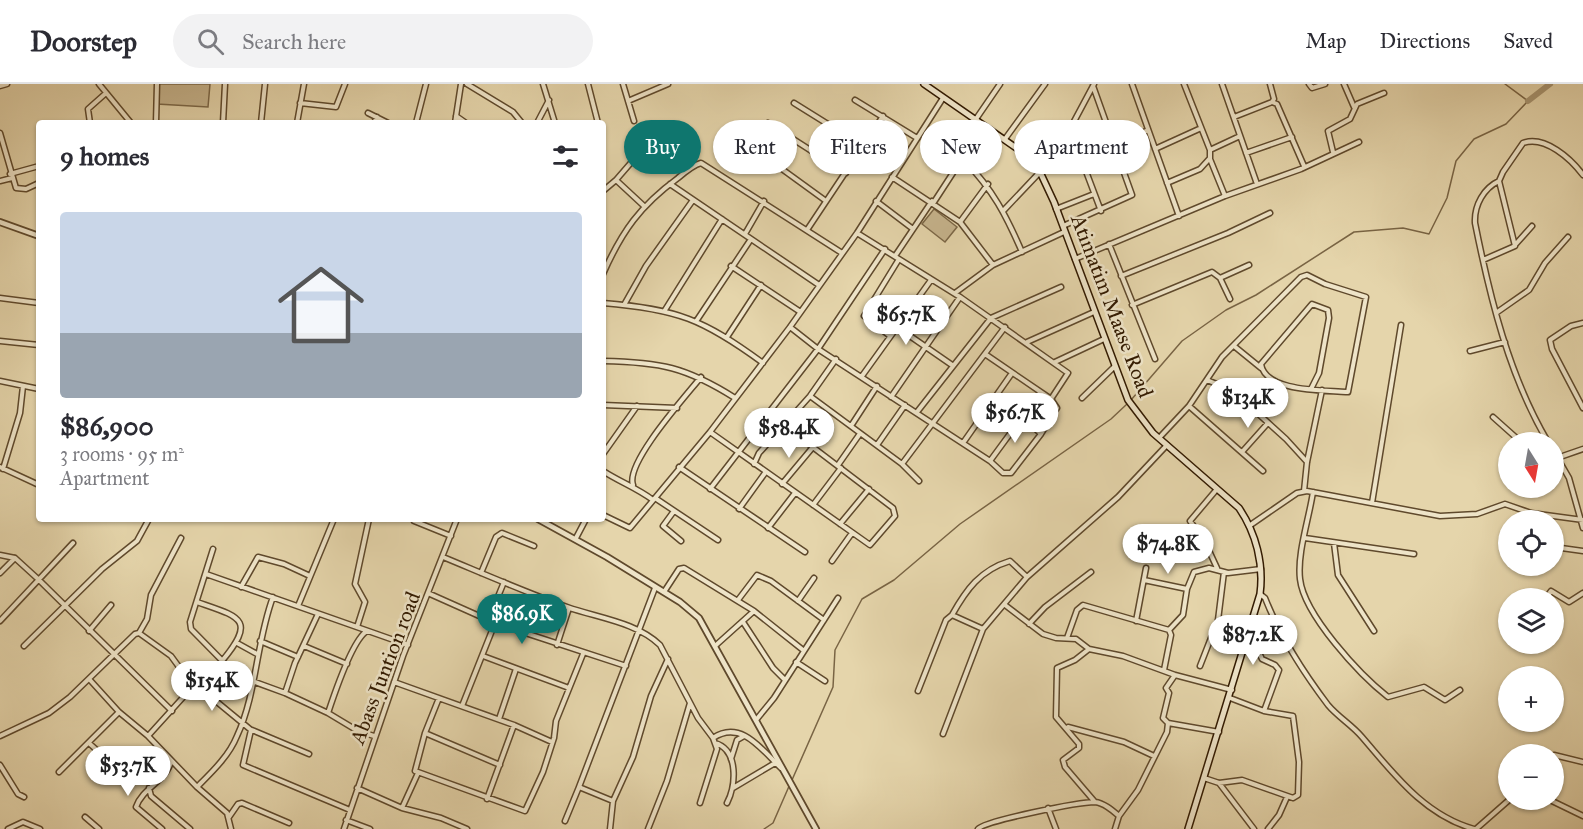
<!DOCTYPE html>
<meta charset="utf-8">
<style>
body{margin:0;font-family:"IM FELL Great Primer",serif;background:#f2f2f3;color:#2b2b33;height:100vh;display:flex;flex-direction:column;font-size:22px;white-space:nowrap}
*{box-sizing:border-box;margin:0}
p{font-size:20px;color:#7c7c81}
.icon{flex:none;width:33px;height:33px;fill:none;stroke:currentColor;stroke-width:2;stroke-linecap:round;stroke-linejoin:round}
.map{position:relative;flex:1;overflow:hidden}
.side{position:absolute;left:36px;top:36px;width:570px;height:402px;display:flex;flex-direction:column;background:#fff;border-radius:6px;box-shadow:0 2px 4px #0004}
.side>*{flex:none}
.top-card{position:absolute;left:624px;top:36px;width:570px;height:54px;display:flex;gap:12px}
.needle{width:39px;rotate:169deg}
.tools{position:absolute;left:1498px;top:348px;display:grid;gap:12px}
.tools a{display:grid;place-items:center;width:66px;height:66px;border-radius:50%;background:#fff;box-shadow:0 2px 4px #0004;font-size:30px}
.price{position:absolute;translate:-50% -51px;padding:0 14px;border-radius:21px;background:#fff;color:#222;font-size:20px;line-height:39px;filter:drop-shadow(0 2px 3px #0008)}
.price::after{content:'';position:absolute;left:50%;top:36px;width:18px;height:14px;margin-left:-9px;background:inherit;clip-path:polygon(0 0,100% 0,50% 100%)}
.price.selected{background:#0f766e;color:#fff}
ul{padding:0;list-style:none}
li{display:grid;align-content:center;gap:12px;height:318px;padding:0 24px}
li+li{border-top:2px solid #e1e1e2}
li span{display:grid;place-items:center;height:186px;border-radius:6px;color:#555}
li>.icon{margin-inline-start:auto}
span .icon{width:108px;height:108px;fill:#fffc;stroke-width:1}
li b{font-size:26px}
h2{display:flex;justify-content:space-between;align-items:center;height:72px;padding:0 24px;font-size:26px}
.tag{padding:0 21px;border-radius:27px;background:#fff;box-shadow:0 2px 4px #0004;font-size:21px;line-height:54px}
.tag.selected{background:#0f766e;color:#fff}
header{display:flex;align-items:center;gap:36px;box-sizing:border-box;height:84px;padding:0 30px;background:#fff;border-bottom:2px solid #e1e1e2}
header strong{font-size:28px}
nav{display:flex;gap:33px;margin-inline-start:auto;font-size:21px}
.search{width:420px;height:54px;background:#f2f2f3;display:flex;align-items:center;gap:15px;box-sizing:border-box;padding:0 21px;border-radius:33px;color:#7c7c81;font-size:22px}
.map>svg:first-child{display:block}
.green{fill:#c7b58e;stroke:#7c6848;stroke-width:1.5}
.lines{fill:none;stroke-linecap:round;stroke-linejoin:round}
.stream{stroke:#796444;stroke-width:1.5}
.river{stroke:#a89571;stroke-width:6}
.minor-casing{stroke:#5f492c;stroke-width:7}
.tertiary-casing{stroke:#5f492c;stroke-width:8}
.secondary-casing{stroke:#321a01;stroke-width:8}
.minor{stroke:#eee4c8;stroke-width:4}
.tertiary{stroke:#eee4c8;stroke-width:4.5}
.secondary{stroke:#eee4c8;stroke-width:5}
.labels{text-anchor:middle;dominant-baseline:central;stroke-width:5;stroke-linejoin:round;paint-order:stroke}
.street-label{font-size:21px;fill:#321a01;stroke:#eee4c8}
</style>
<header>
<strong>Doorstep</strong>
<div class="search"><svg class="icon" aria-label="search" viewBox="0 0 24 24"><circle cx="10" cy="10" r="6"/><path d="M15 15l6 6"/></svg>Search here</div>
<nav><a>Map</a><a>Directions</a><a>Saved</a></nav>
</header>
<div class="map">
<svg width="1583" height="745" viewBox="0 0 1583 745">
<rect width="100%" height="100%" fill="#e5d5ab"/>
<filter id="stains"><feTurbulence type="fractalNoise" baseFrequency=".00333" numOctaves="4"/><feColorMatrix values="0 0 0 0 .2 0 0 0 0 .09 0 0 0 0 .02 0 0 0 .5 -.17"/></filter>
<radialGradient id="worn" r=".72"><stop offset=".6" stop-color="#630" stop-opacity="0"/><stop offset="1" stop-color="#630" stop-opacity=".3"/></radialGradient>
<path class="green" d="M158,0H210L208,23L157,20Z
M934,125L957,143L945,158L922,140Z"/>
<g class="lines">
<path class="stream" d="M1131,316L1182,257L1226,226L1256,211L1354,148L1403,144L1429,150L1447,114L1456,77L1474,55L1506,40L1528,17L1505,0
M792,696L833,603L835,566L862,515L894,496L960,440L1111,335L1127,320
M764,745L773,739L790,700"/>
<path class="river" d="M1528,17L1550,0"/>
<defs>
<path id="minor" d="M99,0L131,39
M467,0L513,28L522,39
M543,0L555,39
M588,0L598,39
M623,0L634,37
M1094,0L1070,45L1101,127
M1132,0L1179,132
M1222,0L1257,100
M1270,0L1274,15L1272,18
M1309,0L1312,4L1325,0
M1344,0L1354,23
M0,2L7,0
M855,16L917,54
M628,17L668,0
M1272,18L1277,20L1304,82
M300,19L336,23L345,0
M794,19L863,62
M368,29L388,39
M456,32L466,39
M1234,33L1272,18
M976,35L1000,0
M90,39L88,25L106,9
M156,39L157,0
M223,39L225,0
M261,39L265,0
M297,39L304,0
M374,39L377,33
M416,39L426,0
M455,39L461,0
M537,39L549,16
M768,39L846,89
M0,49L16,104L26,105L39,99
M1005,55L1045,0
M1114,62L1148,46
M1155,65L1199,45
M1210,66L1240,52
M1333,68L1328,47L1350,35L1357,20L1384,9
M1246,69L1292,53
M1210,75L1225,112
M775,80L826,117
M10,90L39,82
M892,93L960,138L993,181
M616,96L644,122
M0,97L12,94
M1499,97C1484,104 1474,121 1475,139C1490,214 1509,292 1548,358
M1167,99L1200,85L1210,74V66L1184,0
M670,100L819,201
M603,107L616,96L642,66
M876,117L913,145
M934,118L960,78L965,77C993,106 1006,131 1022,168
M1056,125L1094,110
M1004,126L1040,88
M960,138L988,100
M1063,142L1132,111L1093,2
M807,146L883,32
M857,149L960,213L1068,289L1051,315
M745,150L764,117
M1109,160L1155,275
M1515,161L1532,142
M895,172L932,117
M1075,175L1225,112L1301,85L1359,58
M1483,176L1515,162L1499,97L1503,88L1523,59C1545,51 1571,75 1583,91
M731,182L799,227
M603,190C622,147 640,122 678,94C685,88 693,81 701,79L842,169
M1121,192L1228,149L1270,129
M1220,194L1249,181
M955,209L993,181L1064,148
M0,214L39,219
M603,219C677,225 703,235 763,279
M624,221L646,182L693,116
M1132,221L1212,188L1220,194L1230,215
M665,226L722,135
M1496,229L1529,206L1545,179L1568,153
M697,236L751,155
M1583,239L1571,242L1550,256L1552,265L1583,324
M790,243L818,265L990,377
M897,243L952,281
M890,252L864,232L899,175
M727,253L761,201
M0,257L39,261
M1027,258L1094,228
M1234,262L1261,284
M1470,267L1505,258
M985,270L1051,315L1057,324L1041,350L1022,332
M603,277C660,278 686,283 735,314
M1055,278L1104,255
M862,292L931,196
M1207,296L1233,307L1286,355L1307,378
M0,297L39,305
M1040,309L990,377L1003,389H1011L1041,350
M810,312L902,380L919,397
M891,313L960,213
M1082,314L1115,282
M603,321L677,324
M1189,322L1263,387
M917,328L991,234L1061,203
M1493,333L1521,358
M851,342L877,302
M710,348L870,461L895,432L893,424L785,342
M1159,354L1189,322L1222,273L1301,193L1307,191L1325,200L1366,213L1348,308H1346C1324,306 1265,308 1261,280L1312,220L1328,226L1329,234L1319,289L1311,305
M963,359L1012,289
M877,361L905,321
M1242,368L1267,340
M1554,368L1569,394L1583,444
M603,370L637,322
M1557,374L1583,365
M754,380L759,369L810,312L836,275
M902,380L1005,243
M838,381L859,351
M0,383L39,401
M679,383L805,468
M1554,384L1563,385
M3,385L20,329L23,302
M603,387C620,398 637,404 653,416
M782,400L813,363
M633,401C625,379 686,312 701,293
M710,405L818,265L885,165
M1304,407L1307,378L1322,306
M1313,408C1309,435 1297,469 1300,495C1304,531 1360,591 1388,613L1424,603L1445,616L1460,606
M655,414L718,456
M1372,419L1401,241
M813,421L841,384
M739,425L765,389
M674,427L663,442L681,457
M603,431L630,444L710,348L790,243L857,149L943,14
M414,437L451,452
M840,440L869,405
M1249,442L1297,409L1307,407L1440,432L1477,430L1505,420L1531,429L1583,436
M768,444L795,409
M576,454L586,435
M1305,454L1414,470
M1334,459L1338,491L1374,547
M1554,463L1583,467
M213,465L190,538L191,545L250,605
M0,471L15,474L38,495L172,627
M443,473C484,490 525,508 567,523C598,534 636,538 660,561L698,634L713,654L717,665L700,719
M832,477L852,449
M1217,484L1204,456L1190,437L1217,405
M0,489L15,474
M481,489L496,453L502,449L534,462
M206,490L408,561
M1144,496L1187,505
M241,503L258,473L284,480L310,492
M655,504L579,703L613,717L633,673L651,612L668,575
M664,508L679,485L684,484L754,527L715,562
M430,510L495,539L626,582
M1260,510L1265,514C1280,552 1303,588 1328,621C1338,633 1352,641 1362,653C1394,690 1424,731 1474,745
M1546,514L1551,507L1569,518L1583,509
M738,516L757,491L771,497L824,536
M798,517L814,494
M197,518C240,533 257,535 222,577
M1005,521L1043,550L1056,554L1076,555L1089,565L1123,572L1175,591L1232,606
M298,522L334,435
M754,527L803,566
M952,531C966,506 980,486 1010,477L1027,493
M0,537L73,459
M488,537L504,498
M1136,537L1146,484
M743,538L773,584L785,596
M1029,540L1045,523L1091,488
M357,543L365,518L355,500L369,435
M1169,546L1183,531L1187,505L1194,488L1209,484L1228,489L1261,485
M89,547L111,521
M367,547C352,556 334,611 328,629L358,647L374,652
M139,549L171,572L190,598L187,609L148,652
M1067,554L1077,526L1083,521L1169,546
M1247,556L1255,560L1262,575L1275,581L1279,586L1264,627
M260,557L298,573
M237,559L257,570
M557,561L569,524
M24,562L102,485L137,457L149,435
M304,562L347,580
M1089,565L1075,576L1057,584L1056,633L1079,660V664L1063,676L1065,683L1095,718
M483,572L569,604
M796,578L825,597
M1200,582L1218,536L1224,488
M1164,586L1171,551L1169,546
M90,596L119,628L148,652L197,703L227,729L231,745
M252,597L285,609L295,579L318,530
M394,598L514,641L552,658
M190,603L211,613L251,646L243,681L350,726
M918,607L946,536L952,531L983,545
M285,609L328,629
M439,614L425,649L415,687L525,727L543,688L554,654L556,637L583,570
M462,622L495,539
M499,635L516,585
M756,636L774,614L838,514
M1168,639L1219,648
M1068,643L1124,658L1154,672
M252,646L309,670
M425,649L500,681
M943,650L983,545L1027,493L1118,413L1167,361
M0,652L49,629L70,613L135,550L139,549L147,535L151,511L181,454
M713,654C741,635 762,666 781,684
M715,659C739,666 736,702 727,719
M90,660L120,687
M1554,671L1583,678
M731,675L737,656L744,652
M0,681L18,710L24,713
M59,688L119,628
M1204,694L1219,699L1242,696L1293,714L1298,711L1299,678L1293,632L1264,627L1230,614
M1219,699L1254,745
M197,703C212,688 229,672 237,652C257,609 256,558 273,513
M149,704L151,712L190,745
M357,704L402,724L441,734L467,745
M733,704L775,679
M487,715L514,641
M1550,716L1583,732
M402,724L418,689
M1048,724L1056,745
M85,733L99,745
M229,733L238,720L242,719L289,739
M346,736L370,745
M565,737L579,703
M8,745L23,738L40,745
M162,745L136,723C143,703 167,697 171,677
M344,745L403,572L457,435
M610,745L613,717
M648,745L667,697L690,619
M978,745C984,737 1079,718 1095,718C1104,719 1112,726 1119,732
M1115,745L1119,732L1138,706L1167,648L1168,639L1163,634L1169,609L1166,604L1175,591
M1268,745L1279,731L1287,713
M1476,745L1509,716"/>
<path id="tertiary" d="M0,138L39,152
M538,435L607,473L680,518L699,534L816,745"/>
<path id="secondary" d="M924,0L1022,68L1040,88L1054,118L1128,316L1153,349L1239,424C1256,449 1264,480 1260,510L1188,745"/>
</defs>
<use href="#minor" class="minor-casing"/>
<use href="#tertiary" class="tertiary-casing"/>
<use href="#secondary" class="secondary-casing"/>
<use href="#minor" class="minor"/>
<use href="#tertiary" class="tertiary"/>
<use href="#secondary" class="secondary"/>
</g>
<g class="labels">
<g class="street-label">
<text transform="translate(1112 222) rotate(69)">Atimatim Maase Road</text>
<text transform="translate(385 584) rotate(-69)">Abass Juntion road</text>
</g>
</g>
<rect width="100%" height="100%" filter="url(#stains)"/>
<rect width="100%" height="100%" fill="url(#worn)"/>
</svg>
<div class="tools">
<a><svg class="needle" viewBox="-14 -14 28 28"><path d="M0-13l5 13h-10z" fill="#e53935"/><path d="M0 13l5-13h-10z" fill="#7c7c81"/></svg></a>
<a><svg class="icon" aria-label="locate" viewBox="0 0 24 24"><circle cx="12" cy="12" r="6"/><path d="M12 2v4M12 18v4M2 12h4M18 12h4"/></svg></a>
<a><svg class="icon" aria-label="layers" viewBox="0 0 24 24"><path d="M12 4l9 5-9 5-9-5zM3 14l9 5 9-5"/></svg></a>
<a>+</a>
<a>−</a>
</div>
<b class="price" style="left:906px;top:262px">$65.7K</b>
<b class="price" style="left:1248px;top:345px">$134K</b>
<b class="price" style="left:1015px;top:360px">$56.7K</b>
<b class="price" style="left:789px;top:375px">$58.4K</b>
<b class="price" style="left:1168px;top:491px">$74.8K</b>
<b class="price selected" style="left:522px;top:561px">$86.9K</b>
<b class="price" style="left:1253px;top:582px">$87.2K</b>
<b class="price" style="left:212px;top:628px">$154K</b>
<b class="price" style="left:128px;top:713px">$53.7K</b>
<div class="top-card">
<a class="tag selected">Buy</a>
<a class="tag">Rent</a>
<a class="tag">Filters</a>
<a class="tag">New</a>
<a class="tag">Apartment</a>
</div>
<section class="side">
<h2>9 homes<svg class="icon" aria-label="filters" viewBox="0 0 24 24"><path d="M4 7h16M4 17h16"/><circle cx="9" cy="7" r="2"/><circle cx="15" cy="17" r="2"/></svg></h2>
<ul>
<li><span style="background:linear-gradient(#c9d6e8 65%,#9aa5b1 0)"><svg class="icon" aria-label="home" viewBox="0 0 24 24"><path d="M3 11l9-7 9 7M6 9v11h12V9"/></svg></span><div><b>$86,900</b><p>3 rooms · 95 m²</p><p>Apartment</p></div></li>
</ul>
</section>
</div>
